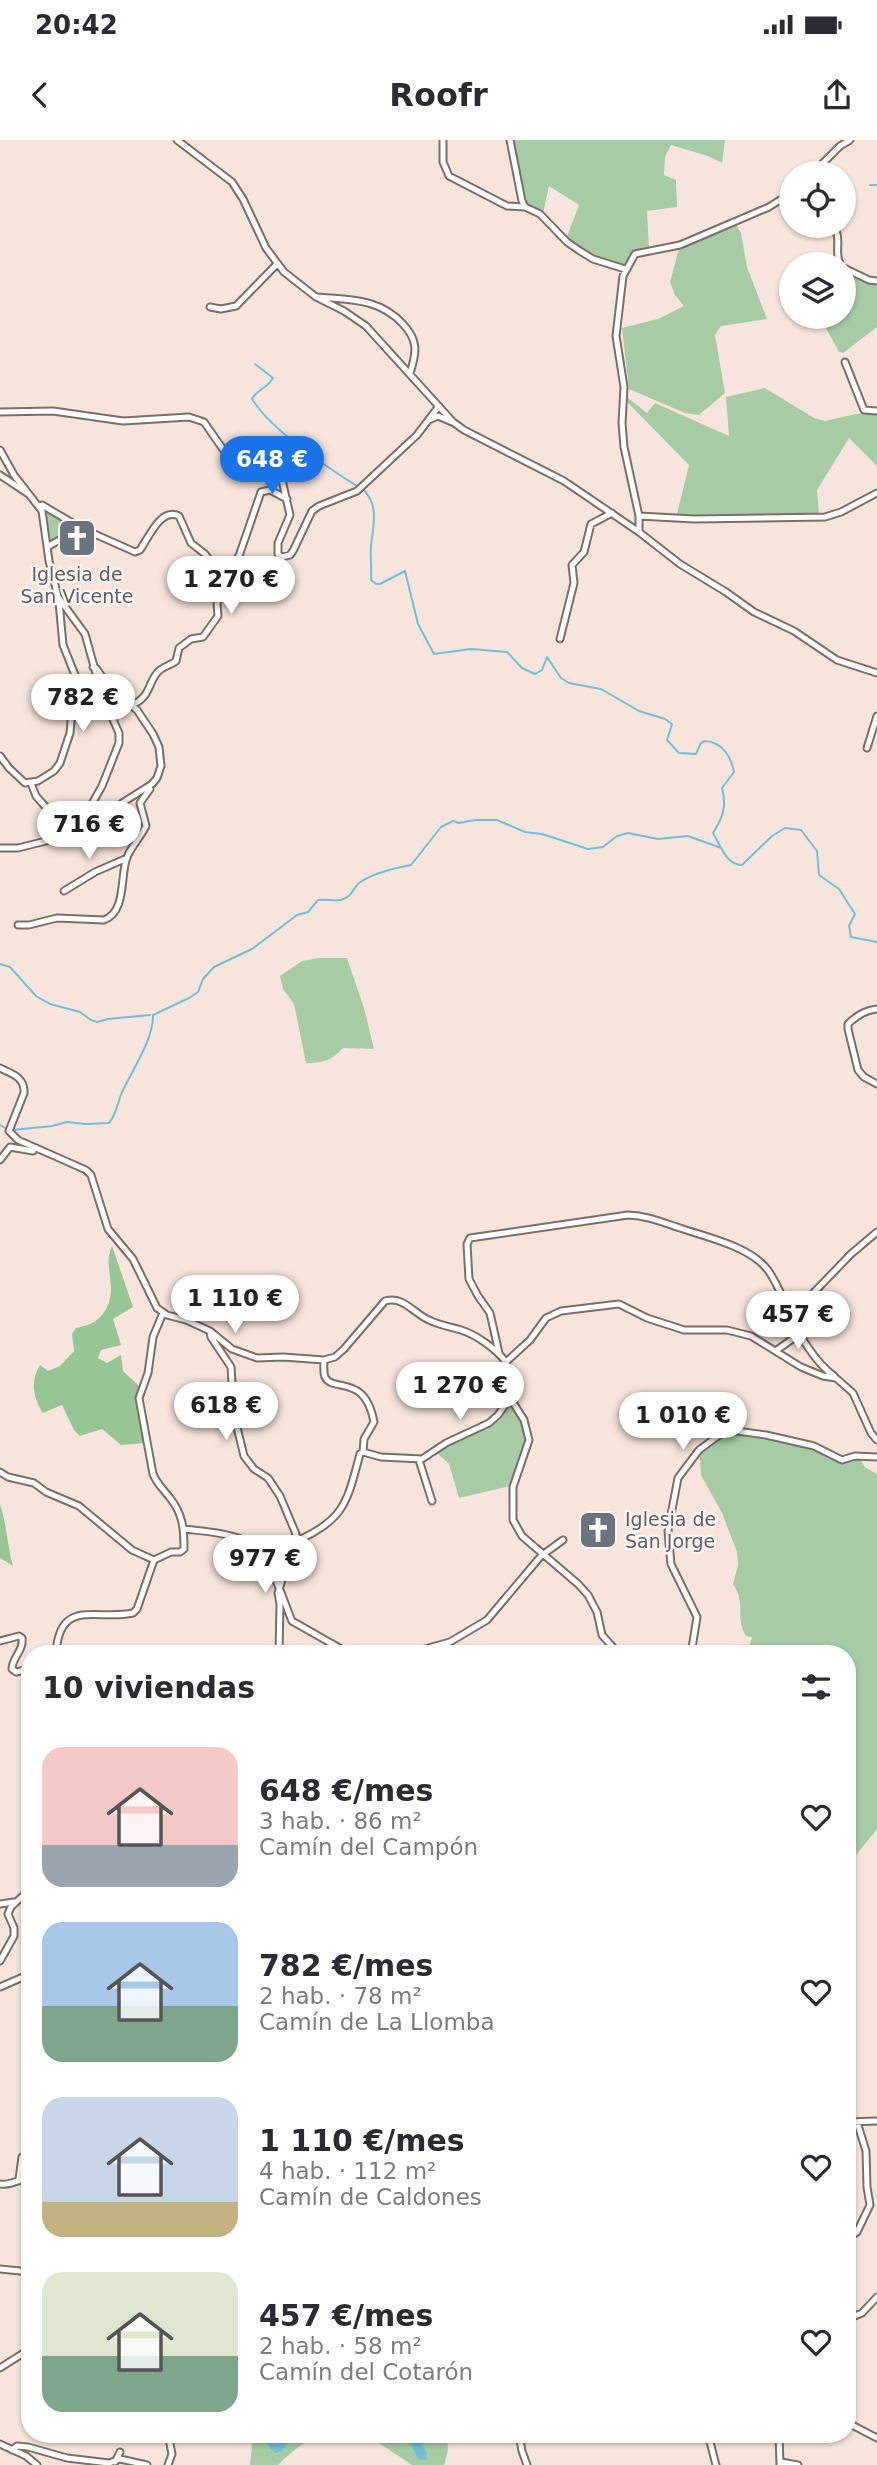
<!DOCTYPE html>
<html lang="es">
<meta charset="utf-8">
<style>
body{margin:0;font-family:"DejaVu Sans",sans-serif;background:#f7f7f7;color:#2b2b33;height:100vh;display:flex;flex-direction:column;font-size:26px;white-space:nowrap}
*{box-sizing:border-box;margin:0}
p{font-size:23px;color:#7c7c81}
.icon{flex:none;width:38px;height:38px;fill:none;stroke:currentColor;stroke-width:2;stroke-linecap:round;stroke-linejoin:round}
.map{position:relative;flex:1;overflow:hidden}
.drawer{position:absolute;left:21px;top:1505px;width:835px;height:798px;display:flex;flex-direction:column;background:#fff;border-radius:28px;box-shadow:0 2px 5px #0004}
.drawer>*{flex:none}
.buttons{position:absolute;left:779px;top:21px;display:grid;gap:14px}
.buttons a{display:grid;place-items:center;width:77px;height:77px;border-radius:50%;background:#fff;box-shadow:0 2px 5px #0004;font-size:35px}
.price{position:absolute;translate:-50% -60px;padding:0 16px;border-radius:24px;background:#fff;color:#222;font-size:23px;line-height:46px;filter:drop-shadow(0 2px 4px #0008)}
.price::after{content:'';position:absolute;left:50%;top:42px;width:21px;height:16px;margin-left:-10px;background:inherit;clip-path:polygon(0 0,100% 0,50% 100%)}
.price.current{background:#1a73e8;color:#fff}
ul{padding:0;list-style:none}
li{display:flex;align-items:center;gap:21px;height:175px;padding:0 21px}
li span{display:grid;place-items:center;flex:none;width:196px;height:140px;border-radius:21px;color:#555}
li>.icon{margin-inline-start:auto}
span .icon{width:84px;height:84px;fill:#fffc;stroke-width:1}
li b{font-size:30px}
h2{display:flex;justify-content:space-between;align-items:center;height:84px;padding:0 21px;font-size:30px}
.status{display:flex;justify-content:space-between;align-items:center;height:49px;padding:0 35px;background:#fff;direction:ltr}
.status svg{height:19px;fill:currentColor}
header{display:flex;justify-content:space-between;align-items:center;height:91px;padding:0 21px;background:#fff;font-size:32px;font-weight:700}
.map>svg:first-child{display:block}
.green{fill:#a7cba6}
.forest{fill:#97c596}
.water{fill:#72bfd4}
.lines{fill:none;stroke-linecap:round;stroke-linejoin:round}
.stream{stroke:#72bfd4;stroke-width:2}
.minor-casing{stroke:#7d6e66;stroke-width:9}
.minor{stroke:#fff;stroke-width:5}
.labels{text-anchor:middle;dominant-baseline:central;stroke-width:5;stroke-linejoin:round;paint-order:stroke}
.worship-label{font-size:19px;fill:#5b616d;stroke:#fff4ef}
</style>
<div class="status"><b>20:42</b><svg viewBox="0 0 49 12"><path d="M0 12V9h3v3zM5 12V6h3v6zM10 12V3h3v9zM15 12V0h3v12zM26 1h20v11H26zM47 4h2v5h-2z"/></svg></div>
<header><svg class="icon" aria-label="back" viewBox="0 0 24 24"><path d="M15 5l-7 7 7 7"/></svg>Roofr<svg class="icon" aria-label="share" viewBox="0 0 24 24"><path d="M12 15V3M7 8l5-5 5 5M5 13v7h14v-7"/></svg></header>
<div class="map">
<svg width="877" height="2325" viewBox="0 0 877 2325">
<rect width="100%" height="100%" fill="#f7e5dd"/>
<path class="green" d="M512,0H725L722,23L708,16L671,5L665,17L664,35L676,40L677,67L647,71L649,109L633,113L623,126L593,117L566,99L579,65L549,46L543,74L524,61Z
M735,83L741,93L747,127L767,179L721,186L715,195L725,253L699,275L685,273L629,249L622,188L658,179L684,166L675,155L670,142L679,108Z
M844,131L848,135L877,146V187L843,213L839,212L820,177H844Z
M765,248L814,278L825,281L856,274L877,273V326L849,298L817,350L819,375L697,377L677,374L689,325L627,262V257L647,273L655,263L729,296L726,257Z
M42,365L81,388L47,407Z
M321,818H347L364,868L374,909L343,908C331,921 323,923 306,923L294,864L283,849L280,836L302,821Z
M510,1264C540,1286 518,1320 510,1346L459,1358L449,1324L436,1312L492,1283Z
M730,1290L814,1306L843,1323L858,1316L865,1327L877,1334V1689L856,1715L847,1722V1514H748L752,1497L746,1496C734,1475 747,1465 733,1444L738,1425L737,1412L722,1373L701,1335L700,1318L702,1307Z
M253,2294H325C305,2299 293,2311 278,2325H250Z
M365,2294H447L448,2310L444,2325H412Z"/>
<path class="forest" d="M112,1106L133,1167L113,1179L121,1205L101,1210L98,1218L107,1223L121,1215L123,1231L138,1245L145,1303L121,1305L102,1289L80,1296L74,1290L62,1265L43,1273C33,1257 30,1242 40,1225L48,1231L60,1226L74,1211L72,1194L76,1188C91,1185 100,1181 107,1167C118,1144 102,1127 112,1106Z
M0,1365C7,1384 7,1406 13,1426L0,1418Z"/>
<path class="water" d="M264,2294H288L291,2297L282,2311L275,2313L268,2306Z
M397,2294L418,2296L427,2313L426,2320L418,2319L411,2304L398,2300Z"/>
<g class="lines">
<path class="stream" d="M870,45H877
M255,224L273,238C268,248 257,249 252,259C272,291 325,326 357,346
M362,348C380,365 373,385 371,406C370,417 372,429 371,440L376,444H380L405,431L418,484L434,514L471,509L507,512L522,528L535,534L542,530L547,517L561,538L569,543L601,549L639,571L665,579L672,584L667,600L679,613L696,614L701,603L705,601C722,602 731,616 734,632L722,648C727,666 723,677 713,693C721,706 726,725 742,725L772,696L785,688L801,690L817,711L819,735L839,749L855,774L849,786L851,797L877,802
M0,824L10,827L36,856L50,864L80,872L91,880L97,882L108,879L150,875
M0,985L7,989
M13,990L52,986L67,982L85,984L109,983C116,975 118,962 122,952C132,931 154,898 153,875L189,858L198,852L203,839L214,827L252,809L297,775L308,772L318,760C326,759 334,761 341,760C353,757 353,746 362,741C376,732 395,728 411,725L441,687L453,681L459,683L475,680H497L525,692L542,694L588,709L603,707L617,696L628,693L658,699L688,696L721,708"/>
<defs>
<path id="minor" d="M177,0L232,42L243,59L266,108L284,132L316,157L344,171L366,186L453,282L464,290L564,341L639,392L680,424L726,452L754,472L794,491L837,520L877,533
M443,0V22L449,36L507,66L525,67
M510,0L522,61L525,67L540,74L567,102L580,111L593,119L625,129
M813,33L840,6L850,0
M834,86C842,100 834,112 840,124
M844,128L869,140L877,141
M317,157C350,160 379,158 403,184C418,200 417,212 410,233
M210,167L221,169L236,166L277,124
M845,222L864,270L877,271
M0,272L53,271L123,281L189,277L204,282L227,315L249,329L274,332L282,340L290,375L278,403V414L282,417L290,415L293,411L312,371L319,366L357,351L417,295L439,266
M429,280L438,276L452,282
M0,310L14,335L42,371L49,421L58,457L85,494L102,555L119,593V603L102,646L80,685L46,701L18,708H0
M0,335L27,353
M39,366L42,365L81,388L135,412L140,410C149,397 161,367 179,376L191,403L205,414L223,438
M639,376L694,379L825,377L841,372L877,353
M639,392V376L624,307L622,283L624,247L616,196L623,136L635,114L680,105L769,67L791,53
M47,407L81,388
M560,499L574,443L572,425L584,412L591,384L612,373
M131,565C152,558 148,539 160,530C165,526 171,525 176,521L179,508L191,499L203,497L218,476L217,464L223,438L239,416L261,352L270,350L287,359
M867,608L877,576
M0,616L9,628L25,643L38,641L54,631L60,623L70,593L75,535L63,505L59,462
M31,643L36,656L50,672L55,691L59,693L71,690C79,695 80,699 90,695L122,663L152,644L157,638L161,626L159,607L153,594L137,570L110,548L96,528L93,527
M64,751L95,732L127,718
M18,785H29L57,778L104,780C128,771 119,733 128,715C133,705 141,696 146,686L140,663L150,649
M877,869C866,870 856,876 848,884V889L858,930L864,937L877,944
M0,928C12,934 25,937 24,953L9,991L18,1000L86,1030L91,1035L108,1089L133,1119L157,1168L167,1175L186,1180L210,1191L232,1209L257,1218L283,1217L324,1220L335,1217L344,1209L385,1161C404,1156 413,1173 429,1180C439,1185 451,1187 461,1190C477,1195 496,1209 506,1222
M0,1020L10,1007L33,1011
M210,1191L211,1197L231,1227L234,1275L244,1316L254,1329L268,1338L280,1356L296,1394L278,1453L280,1464L279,1514
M777,1210L791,1200L798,1188
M499,1213L490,1173L478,1156L469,1139L467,1104L470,1098L628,1075C649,1076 661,1082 680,1088C706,1097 749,1106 767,1129C778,1143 782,1161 794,1176
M324,1220C324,1225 323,1232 325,1237C333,1253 365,1233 374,1282L364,1299L363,1312
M506,1222L530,1200L546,1178L561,1171L619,1164L647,1178L684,1190H727L751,1196L801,1227L823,1236L836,1238L853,1253L871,1293L877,1300
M506,1222L507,1253L524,1280L529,1300L513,1347V1380L522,1396L578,1444L588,1455L597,1472L602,1495L619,1514
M834,1236C819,1225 792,1191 795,1172L851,1114L877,1092
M419,1320L432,1361
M0,1332L8,1337L34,1343L46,1352L79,1366L132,1410L154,1420
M184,1389C201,1391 222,1392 238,1398C271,1411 280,1453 292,1481L350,1514
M294,1402C344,1381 347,1363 360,1314L363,1312L381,1317L422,1319L446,1303L489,1283L498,1275L510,1258
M0,1501L19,1496L22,1498C24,1511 12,1517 12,1529L16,1532L30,1529
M56,1514C59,1457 97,1481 133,1473L137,1469L154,1420L171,1412H180L184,1409C184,1389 183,1374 170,1358C164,1350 157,1344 153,1334L139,1258L148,1233L153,1197L163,1173
M407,1514L450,1502L487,1480L541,1416L563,1400
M691,1514L697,1477L671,1424L668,1391L678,1338L699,1310L722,1293L730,1290L766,1295L814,1306L842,1320L855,1316L877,1317
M0,1764L14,1762
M0,1821L14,1796V1788L8,1774L11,1767L30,1749
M0,1847L30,1834
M847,1982L877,1981
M19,2039L22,2017
M0,2044C11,2046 19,2038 30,2039
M847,2099L857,2092L870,2065L867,2047L866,2011L857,1982
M0,2129L30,2132
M847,2179L862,2173L877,2157
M0,2228L30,2209
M847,2285L854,2286L877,2298
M519,2294L522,2311L527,2325
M708,2294L716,2325
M779,2294L780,2325
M0,2304L26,2316L37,2325
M12,2310L17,2306L28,2307L67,2318L109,2323L120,2319L147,2325
M115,2322L120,2312
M781,2322L798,2325
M168,2325L172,2314L168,2294"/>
</defs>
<use href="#minor" class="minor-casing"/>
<use href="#minor" class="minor"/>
</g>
<defs>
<symbol id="church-square" viewBox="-11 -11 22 22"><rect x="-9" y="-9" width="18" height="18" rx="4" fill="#6b7280" stroke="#fff4ef"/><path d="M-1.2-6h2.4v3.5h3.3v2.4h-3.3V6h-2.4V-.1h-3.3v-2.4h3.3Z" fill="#fff"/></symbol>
</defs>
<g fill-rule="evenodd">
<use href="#church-square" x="55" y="376" width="44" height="44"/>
<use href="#church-square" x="576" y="1368" width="44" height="44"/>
</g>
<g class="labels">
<g class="worship-label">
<text x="77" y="434">Iglesia de<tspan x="77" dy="22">San Vicente</tspan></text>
<text x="625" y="1379" text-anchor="start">Iglesia de<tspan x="625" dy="22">San Jorge</tspan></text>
</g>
</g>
</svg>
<div class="buttons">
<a><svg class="icon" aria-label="locate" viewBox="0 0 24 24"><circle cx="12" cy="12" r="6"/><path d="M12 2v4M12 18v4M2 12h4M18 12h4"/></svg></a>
<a><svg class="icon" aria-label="layers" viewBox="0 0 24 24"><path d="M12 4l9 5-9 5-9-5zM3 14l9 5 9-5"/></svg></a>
</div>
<b class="price current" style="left:272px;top:356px">648 €</b>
<b class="price" style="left:231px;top:476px">1 270 €</b>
<b class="price" style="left:83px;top:594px">782 €</b>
<b class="price" style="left:89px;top:721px">716 €</b>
<b class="price" style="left:235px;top:1195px">1 110 €</b>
<b class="price" style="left:798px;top:1211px">457 €</b>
<b class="price" style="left:460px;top:1282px">1 270 €</b>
<b class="price" style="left:226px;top:1302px">618 €</b>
<b class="price" style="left:683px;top:1312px">1 010 €</b>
<b class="price" style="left:265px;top:1455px">977 €</b>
<section class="drawer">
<h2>10 viviendas<svg class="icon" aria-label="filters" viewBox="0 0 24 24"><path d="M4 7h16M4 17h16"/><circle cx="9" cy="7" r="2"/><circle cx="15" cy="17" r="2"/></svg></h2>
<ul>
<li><span style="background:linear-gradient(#f6c9c9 70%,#9aa5b1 0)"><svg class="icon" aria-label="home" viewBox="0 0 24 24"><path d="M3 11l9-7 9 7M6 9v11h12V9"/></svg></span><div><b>648 €/mes</b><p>3 hab. · 86 m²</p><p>Camín del Campón</p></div><svg class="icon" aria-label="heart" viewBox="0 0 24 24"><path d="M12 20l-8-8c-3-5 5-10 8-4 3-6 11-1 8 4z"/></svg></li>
<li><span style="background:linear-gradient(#a9c7e8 60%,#7fa58c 0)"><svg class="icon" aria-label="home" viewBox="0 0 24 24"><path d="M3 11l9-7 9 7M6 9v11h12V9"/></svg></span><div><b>782 €/mes</b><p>2 hab. · 78 m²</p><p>Camín de La Llomba</p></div><svg class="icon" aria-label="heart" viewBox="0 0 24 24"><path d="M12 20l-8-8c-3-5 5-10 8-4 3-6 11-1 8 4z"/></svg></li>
<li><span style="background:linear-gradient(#c9d6e8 75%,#c2b280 0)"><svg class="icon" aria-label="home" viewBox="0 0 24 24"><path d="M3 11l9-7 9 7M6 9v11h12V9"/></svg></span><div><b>1 110 €/mes</b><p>4 hab. · 112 m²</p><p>Camín de Caldones</p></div><svg class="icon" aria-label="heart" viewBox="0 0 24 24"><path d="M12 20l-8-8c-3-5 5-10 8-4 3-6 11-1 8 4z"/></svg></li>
<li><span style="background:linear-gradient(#dfe7d0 60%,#7fa58c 0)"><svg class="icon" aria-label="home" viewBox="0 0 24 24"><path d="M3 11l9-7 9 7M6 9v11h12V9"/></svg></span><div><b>457 €/mes</b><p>2 hab. · 58 m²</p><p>Camín del Cotarón</p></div><svg class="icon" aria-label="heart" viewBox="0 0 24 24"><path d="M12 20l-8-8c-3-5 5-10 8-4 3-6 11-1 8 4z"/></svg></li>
</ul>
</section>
</div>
